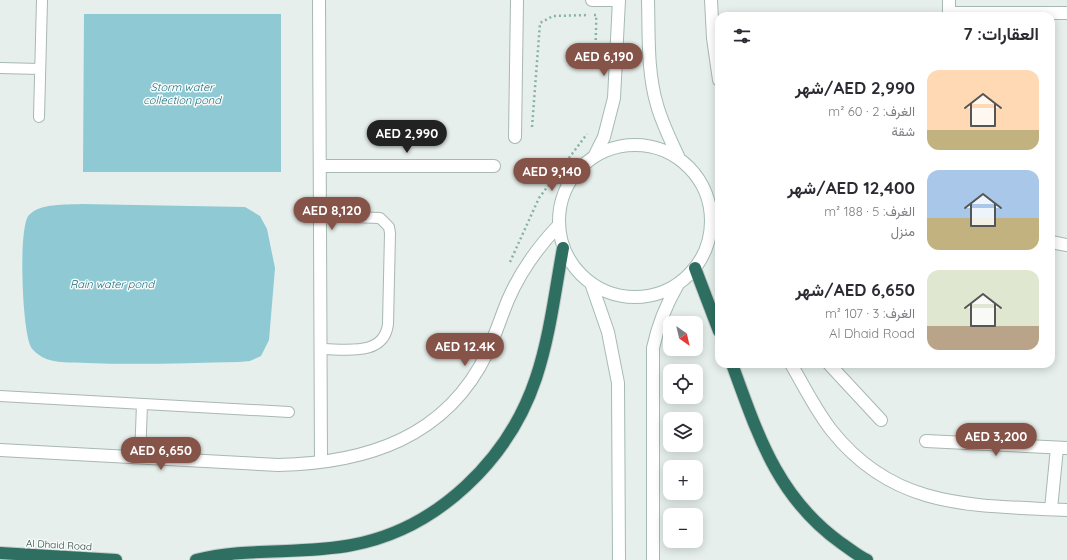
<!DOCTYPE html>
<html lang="ar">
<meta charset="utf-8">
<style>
body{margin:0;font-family:Quicksand,Vazirmatn,sans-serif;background:#f2f2f3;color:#2b2b33;direction:rtl;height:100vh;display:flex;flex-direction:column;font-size:15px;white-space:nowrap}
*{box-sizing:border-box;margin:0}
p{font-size:13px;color:#7c7c81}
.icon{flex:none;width:22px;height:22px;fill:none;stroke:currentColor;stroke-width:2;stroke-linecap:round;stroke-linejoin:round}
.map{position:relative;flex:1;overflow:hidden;direction:ltr}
.side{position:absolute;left:715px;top:12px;width:340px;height:356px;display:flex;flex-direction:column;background:#fff;border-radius:12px;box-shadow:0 2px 10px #0003;direction:rtl}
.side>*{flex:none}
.needle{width:26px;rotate:146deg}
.controls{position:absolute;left:663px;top:316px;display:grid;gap:8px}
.controls a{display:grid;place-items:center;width:40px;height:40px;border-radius:8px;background:#fff;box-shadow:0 2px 10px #0003;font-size:20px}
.price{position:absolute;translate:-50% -34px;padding:0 9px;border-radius:14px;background:#855347;color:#fff;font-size:13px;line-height:26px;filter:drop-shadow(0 1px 2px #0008)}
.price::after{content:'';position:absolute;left:50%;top:24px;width:12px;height:9px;margin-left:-6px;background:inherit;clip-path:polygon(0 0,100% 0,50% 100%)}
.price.current{background:#222;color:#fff}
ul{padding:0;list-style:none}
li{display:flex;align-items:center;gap:12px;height:100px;padding:0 16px}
li span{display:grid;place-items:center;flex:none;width:112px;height:80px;border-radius:12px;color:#555}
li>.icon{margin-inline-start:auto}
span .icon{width:48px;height:48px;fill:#fffc;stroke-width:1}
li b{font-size:17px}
h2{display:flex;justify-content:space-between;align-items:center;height:48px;padding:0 16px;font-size:17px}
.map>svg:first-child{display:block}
.water{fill:#8ec9d4}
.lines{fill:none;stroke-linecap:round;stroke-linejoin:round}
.service-casing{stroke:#a8b8b2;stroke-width:12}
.minor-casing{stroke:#a8b8b2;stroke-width:14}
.secondary-casing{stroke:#a4bbb3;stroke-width:14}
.motorway-casing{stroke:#c2cac8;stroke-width:14}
.path{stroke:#86b3a5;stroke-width:2.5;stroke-dasharray:2 3;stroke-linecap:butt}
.service{stroke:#fff;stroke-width:10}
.minor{stroke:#fff;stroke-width:12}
.secondary{stroke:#fff;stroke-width:12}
.motorway{stroke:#2f6f62;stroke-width:12}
.labels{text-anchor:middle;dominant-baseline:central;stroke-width:3;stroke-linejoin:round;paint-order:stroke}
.street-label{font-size:10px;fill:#24423a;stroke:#f7fbf9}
.water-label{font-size:11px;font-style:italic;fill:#1c6f80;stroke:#f7fbf9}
</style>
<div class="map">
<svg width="1067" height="560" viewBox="0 0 1067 560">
<rect width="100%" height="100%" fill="#e6efeb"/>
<path class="water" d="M84,14H281V172H83Z
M81,204L245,207L260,216L267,229L275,268L269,340L261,356L250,361L239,362C188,363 138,365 87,363C73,362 55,364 42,357C39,355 32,350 31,347C22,331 18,226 29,215C41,203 65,205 81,204Z"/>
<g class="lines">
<defs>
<path id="service" d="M0,68L40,69
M39,117L42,0
M320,216L380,218L389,227L390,233L388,324C384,357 346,349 321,349
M0,396L289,412
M140,458L142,404"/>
<path id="minor" d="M319,0L321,461
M592,0H619
M711,0L713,38L719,80
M949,13H1067
M949,16V0
M515,137L517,0
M320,166H494
M1051,242L1067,245
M791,364C804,386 816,411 832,431C896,511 975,505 1067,510
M829,364L881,420
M926,441L1067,448
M0,450L278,465C366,463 446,438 487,353C495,336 501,317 508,300C520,272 538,247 559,225
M1051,509L1057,448"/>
<path id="secondary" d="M648,0C649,35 647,71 657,105C662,123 670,139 678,156
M559 221a76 76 0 1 1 152 0a76 76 0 1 1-152 0Z
M595,155L604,137L614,98L619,0
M591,283L608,332L618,383L619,560
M653,560V348C658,324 666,305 678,284"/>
<path id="motorway" d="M695,268L719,331
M732,364C758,435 777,497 841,543C850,549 858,556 867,560
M0,553L116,560
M196,560C248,547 301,555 352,545C438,529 509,459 536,378C550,336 555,291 563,248"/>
</defs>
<use href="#service" class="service-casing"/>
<use href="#minor" class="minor-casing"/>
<use href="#secondary" class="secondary-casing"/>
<use href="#motorway" class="motorway-casing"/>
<path class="path" d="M594,15H596C597,31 593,54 600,68
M532,127L540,23L553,16L589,15
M510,262L539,198L587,134"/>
<use href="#service" class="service"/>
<use href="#minor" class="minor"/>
<use href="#secondary" class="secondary"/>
<use href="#motorway" class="motorway"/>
</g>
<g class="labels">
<g class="street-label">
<text transform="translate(59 545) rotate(3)">Al Dhaid Road</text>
</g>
<g class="water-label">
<text x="182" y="87">Storm water<tspan x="182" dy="13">collection pond</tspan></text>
<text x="112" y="284">Rain water pond</text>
</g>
</g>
</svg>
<div class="controls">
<a><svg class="needle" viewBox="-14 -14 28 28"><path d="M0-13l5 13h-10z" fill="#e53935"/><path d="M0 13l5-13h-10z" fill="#7c7c81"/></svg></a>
<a><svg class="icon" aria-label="locate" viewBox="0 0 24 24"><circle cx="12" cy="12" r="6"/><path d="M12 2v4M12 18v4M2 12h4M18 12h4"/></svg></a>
<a><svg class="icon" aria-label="layers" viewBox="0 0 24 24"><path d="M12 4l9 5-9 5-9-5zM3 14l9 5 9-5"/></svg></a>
<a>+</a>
<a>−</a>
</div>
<b class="price" style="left:604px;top:77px">AED 6,190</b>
<b class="price current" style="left:407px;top:154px">AED 2,990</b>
<b class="price" style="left:552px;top:192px">AED 9,140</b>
<b class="price" style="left:332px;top:231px">AED 8,120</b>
<b class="price" style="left:465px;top:367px">AED 12.4K</b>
<b class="price" style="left:996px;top:457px">AED 3,200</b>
<b class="price" style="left:161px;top:471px">AED 6,650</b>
<section class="side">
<h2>العقارات: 7<svg class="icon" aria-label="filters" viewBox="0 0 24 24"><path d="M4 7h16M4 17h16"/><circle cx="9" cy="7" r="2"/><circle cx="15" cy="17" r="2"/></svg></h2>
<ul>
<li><span style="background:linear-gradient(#ffd9b3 75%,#c2b280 0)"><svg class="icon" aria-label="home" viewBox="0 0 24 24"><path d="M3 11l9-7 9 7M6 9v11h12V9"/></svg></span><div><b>AED 2,990/شهر</b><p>الغرف: 2 · 60 m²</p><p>شقة</p></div></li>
<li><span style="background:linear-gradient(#a9c7e8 60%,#c2b280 0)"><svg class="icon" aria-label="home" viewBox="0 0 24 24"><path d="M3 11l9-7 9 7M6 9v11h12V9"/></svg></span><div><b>AED 12,400/شهر</b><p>الغرف: 5 · 188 m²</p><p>منزل</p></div></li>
<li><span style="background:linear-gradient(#dfe7d0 70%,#b9a48a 0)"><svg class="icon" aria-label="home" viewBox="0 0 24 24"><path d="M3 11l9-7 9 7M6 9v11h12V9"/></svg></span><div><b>AED 6,650/شهر</b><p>الغرف: 3 · 107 m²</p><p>Al Dhaid Road</p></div></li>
</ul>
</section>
</div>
